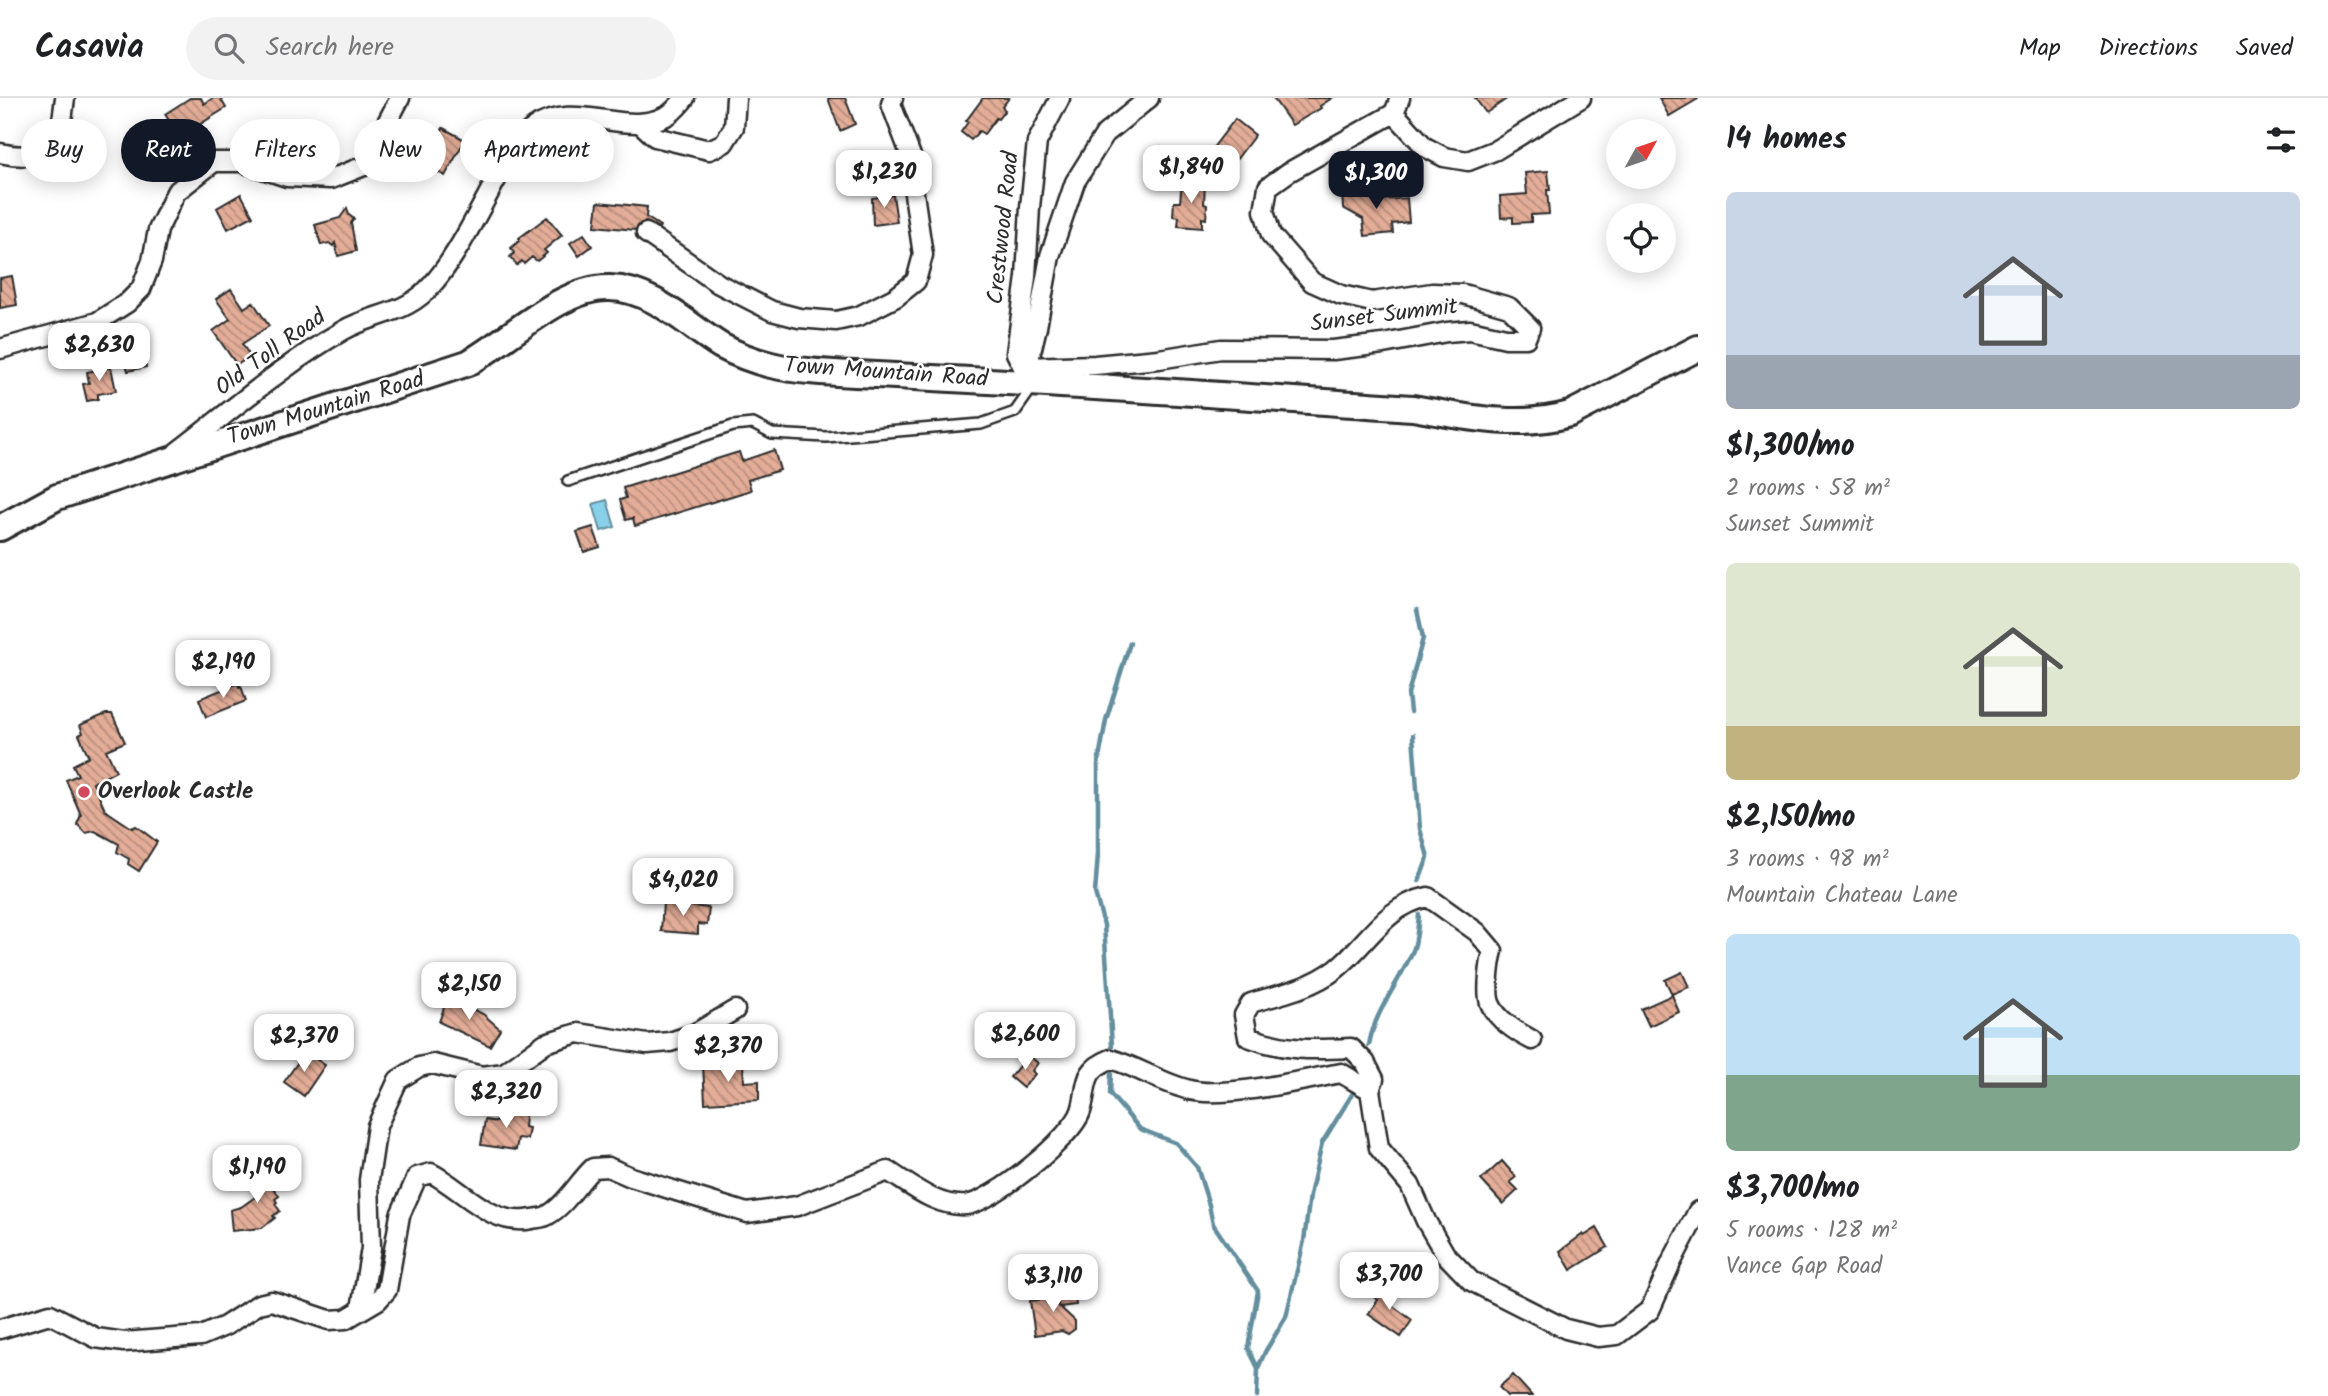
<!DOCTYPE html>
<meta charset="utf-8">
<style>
body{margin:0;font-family:Kalam,sans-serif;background:#f2f2f2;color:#202124;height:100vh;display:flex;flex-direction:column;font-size:26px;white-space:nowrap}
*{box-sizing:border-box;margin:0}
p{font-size:23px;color:#757577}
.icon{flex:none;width:38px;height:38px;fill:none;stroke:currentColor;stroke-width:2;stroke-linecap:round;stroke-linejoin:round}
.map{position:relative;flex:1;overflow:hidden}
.sheet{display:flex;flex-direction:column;background:#fff;width:630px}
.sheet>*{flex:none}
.hud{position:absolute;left:21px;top:21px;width:665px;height:63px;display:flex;gap:14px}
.needle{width:46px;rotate:50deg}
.controls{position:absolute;left:1606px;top:21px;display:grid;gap:14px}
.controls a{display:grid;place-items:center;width:70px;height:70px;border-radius:50%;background:#fff;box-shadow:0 4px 18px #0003;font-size:35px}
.price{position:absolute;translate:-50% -60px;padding:0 16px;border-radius:14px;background:#fff;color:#222;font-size:23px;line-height:46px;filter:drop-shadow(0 2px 4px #0008)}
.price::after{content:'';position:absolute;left:50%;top:42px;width:21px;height:16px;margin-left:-10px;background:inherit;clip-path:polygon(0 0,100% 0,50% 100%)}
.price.on{background:#111827;color:#fff}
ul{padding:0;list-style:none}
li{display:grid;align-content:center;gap:14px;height:371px;padding:0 28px}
li span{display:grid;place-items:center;height:217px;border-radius:10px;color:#555}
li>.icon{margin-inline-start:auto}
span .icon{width:126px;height:126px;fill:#fffc;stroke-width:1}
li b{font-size:30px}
h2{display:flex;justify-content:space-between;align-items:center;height:84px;padding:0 28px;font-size:30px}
.tag{padding:0 24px;border-radius:32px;background:#fff;box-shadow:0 4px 18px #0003;font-size:24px;line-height:63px}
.tag.on{background:#111827;color:#fff}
header{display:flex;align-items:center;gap:42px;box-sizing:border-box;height:98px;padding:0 35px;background:#fff;border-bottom:2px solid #e0e0e0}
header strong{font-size:33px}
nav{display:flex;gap:38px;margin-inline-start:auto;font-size:24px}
.search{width:490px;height:63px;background:#f2f2f2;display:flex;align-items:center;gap:18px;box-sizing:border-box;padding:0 24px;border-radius:38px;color:#757577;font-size:26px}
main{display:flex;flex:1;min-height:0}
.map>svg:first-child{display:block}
.water{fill:#88d0e9;stroke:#638e9d;stroke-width:2}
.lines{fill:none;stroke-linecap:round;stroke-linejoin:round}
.stream{stroke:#638e9d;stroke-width:4.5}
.building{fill:url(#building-back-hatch);stroke:#2b2b2b;stroke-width:2}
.service-casing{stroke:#2b2b2b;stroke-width:14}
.minor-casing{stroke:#2b2b2b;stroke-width:23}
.secondary-casing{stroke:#2b2b2b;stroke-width:30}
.service{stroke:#fff;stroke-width:9}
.minor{stroke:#fff;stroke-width:18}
.secondary{stroke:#fff;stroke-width:24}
.poi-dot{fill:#d1495b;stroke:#fff;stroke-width:2.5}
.labels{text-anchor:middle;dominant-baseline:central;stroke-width:5;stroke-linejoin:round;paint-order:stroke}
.street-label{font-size:23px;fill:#2b2b2b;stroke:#fff}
.poi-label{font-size:23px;font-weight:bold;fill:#2b2b2b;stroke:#fff;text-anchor:start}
</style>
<header>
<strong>Casavia</strong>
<div class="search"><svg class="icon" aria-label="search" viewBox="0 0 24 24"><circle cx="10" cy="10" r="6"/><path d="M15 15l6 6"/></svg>Search here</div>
<nav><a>Map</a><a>Directions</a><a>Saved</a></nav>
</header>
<main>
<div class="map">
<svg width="1698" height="1298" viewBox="0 0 1698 1298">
<defs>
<pattern id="building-back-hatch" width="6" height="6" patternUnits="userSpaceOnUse" patternTransform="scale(1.75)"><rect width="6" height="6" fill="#e3ad98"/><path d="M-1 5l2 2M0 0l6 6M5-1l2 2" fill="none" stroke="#b88d7c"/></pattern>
</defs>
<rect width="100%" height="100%" fill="#fff"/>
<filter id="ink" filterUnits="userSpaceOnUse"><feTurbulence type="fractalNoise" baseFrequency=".0143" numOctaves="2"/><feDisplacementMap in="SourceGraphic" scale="14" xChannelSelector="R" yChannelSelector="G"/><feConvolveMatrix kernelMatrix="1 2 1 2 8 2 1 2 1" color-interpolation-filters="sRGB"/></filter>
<g filter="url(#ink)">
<path class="water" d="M607,402L615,429L601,433L593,406Z"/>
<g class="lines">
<path class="stream" d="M1410,614L1408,596L1423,540L1417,512
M1413,637L1420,731L1428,759L1419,783
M1369,947C1375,911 1401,883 1414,850C1417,840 1418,827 1419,817
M1112,948L1104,827L1095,795L1098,756V666L1106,622L1130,545
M1111,975L1110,996L1140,1031L1176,1045L1197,1069L1209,1107L1213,1126L1258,1193L1248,1250L1258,1270
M1257,1298L1258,1270L1265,1254L1286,1219L1304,1143L1310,1097L1322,1045L1353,995"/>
</g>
<path class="building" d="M190,0H201L204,6L213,0H220L226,10L189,33L186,28L176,34L165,16Z
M828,0H845L855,26L840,33Z
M983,0H1009L1002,9L1005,12L998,21L996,20L984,36L979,33L971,42L961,34L968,24L966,23Z
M1273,0H1332L1320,8L1321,10L1292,27Z
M1475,0H1508L1486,15Z
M1659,0H1698V1L1669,18Z
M1235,21L1255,37L1226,75L1206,59Z
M443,30L465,42L445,78L423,66Z
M1548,73L1550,92H1547L1549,116L1531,117V124L1513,125V119L1501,120L1500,98L1527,96L1525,75Z
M1182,82L1205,84L1204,106L1207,107L1206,121L1202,120V130L1178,128L1179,119L1173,118L1174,104H1180Z
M1353,88L1382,102L1407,100L1409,124L1392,126L1393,135L1365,138L1363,121L1343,110L1342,96Z
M241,96L253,118L228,131L217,110Z
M893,97L897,124L873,127L872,100Z
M598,104L647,109L646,119L660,128L659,130L646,124L641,125L635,132L595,128Z
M347,110L349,117L354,121L351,125L356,153L338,158L335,145L333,148L329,145L321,147L315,127L340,120Z
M547,119L562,137L544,152L547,155L537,163L532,159L524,166L522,163L517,167L510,159L514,155L511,150L519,143V140Z
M584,136L592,148L579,158L570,145Z
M12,178L17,207L0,210V180Z
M231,191L244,210L253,204L269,228L242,246L250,258L237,267L213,233L230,221L216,201Z
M142,254L146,269L128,273L124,258Z
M111,269L116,293L98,296V301L87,303L83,286L89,285L87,274Z
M774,352L780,372L748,382L751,392L635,428L633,420L626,422L620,402L626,400L623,390L739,354L742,363Z
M593,429L600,449L584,454L577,434Z
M238,585L239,589L241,588L246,603L206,619L199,601Z
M106,616H112L125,644L106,652L116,673L93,685L105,712L132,730L136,728L157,744L139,773L128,766L129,761L117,754L119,746L95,733L86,735L77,726L81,717L66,682L78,677L73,667L89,659L79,637L83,635L80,627Z
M663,805L709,810L707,827L698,826V836L661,833Z
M1682,874L1689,889L1672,896L1665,882Z
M1672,897L1679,914L1649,928L1641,911Z
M450,900L483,916L500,931L490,948L439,924L447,901Z
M305,954L325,967L304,998L284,984Z
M1028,957L1038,965L1032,973L1035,976L1023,990L1010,979Z
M743,966L744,984L759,983V1002L705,1005L703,967Z
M508,1006L526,1009L524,1029L529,1030L527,1041L518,1040L516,1052L481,1047L485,1022L505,1025Z
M1502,1063L1516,1079L1510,1084L1518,1092L1503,1106L1481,1082Z
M262,1069L274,1085L271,1087L279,1098L275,1101L277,1104L275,1106L280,1113L273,1118L275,1120L262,1130L232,1133L230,1112L241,1109L258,1097L246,1081Z
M1597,1130L1608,1149L1571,1172L1560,1153L1583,1136L1584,1138Z
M1384,1185L1397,1195L1389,1205L1412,1222L1401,1239L1368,1216L1378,1202L1374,1199Z
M1074,1191L1076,1207L1060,1209L1075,1223V1231L1068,1236L1062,1233L1035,1237L1030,1203L1051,1200L1058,1208L1056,1193Z
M1513,1277L1532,1298H1507L1499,1289Z"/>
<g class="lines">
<defs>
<path id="service" d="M568,383L733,328L753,326L772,336L826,339L981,326L1015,314L1034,287"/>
<path id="minor" d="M1060,0L1037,44L1030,109L1026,179L1016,255L1023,269L1095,267L1159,261L1221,251L1333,252L1383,246L1447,234L1470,232L1506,240H1526L1530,230L1509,209L1463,196L1432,195L1372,204L1341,197L1312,184L1271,137L1264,113L1268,89L1289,74L1394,15L1400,0
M1394,15L1425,49L1444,59L1468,63L1496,52L1581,0
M640,25L655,39L709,52L724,45L734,29L736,0
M0,55C17,59 46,61 56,43C62,32 63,13 65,0
M646,135L719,186L772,213L799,220L836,223L859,218L896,199L916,183L923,157L911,75V58L891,6L893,0
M0,251L97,224L127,205L141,191L152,163L158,132L176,94L214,64H241L287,79L331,81L364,68L400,0
M1022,278L1031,254L1037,229L1050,158L1075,84L1105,36L1149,0
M177,354C231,313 284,266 344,232C370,217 402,216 425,194C453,168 481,108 501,73C510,59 518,41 532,31C575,0 625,40 666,18C673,15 680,6 685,0
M1370,992L1374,981L1365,964L1351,950C1312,952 1285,953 1248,939L1244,917L1251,905C1281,896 1311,890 1336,871C1367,847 1384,808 1428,799L1477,834L1493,853C1490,864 1486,894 1490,905C1496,921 1518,935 1532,942
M361,1211L371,1150L369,1082L377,1028L398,982L419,969L433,966L482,978L504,975L545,945L578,935L647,946L670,944L694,936L735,912
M0,1231L50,1216L96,1240L124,1244L201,1238L225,1228L259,1206L272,1203L329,1222L346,1221L378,1202L387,1192L400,1117L417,1079L431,1075C463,1091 492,1130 532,1121C537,1120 544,1120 548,1117C566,1107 578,1084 593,1070L608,1069L631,1079L747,1115L797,1108L888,1073C912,1088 936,1109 966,1107C993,1104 1073,1039 1081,1013C1089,989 1080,973 1111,961C1137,969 1160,984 1186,991C1220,1002 1303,982 1341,975L1370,992L1379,1050L1410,1087L1426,1123L1445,1156L1471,1183L1566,1231L1598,1239L1617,1237L1650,1212L1671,1165L1698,1113"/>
<path id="secondary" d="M0,430L57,399L468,265C509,242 563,188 610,190C653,191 687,227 721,248C736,256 754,263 771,267C805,275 841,275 876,277C920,279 964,282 1007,284C1143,291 1278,301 1413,310C1465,319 1519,331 1570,316L1698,250"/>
</defs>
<use href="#service" class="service-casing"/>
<use href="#minor" class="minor-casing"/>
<use href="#secondary" class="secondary-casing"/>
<use href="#service" class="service"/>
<use href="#minor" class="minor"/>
<use href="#secondary" class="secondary"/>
</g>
</g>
<circle class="poi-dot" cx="84" cy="694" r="7"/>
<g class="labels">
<g class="street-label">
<text transform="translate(1004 130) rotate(-84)">Crestwood Road</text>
<text transform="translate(1384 218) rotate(-7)">Sunset Summit</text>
<text transform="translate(271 255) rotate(-36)">Old Toll Road</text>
<text transform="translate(886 275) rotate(4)">Town Mountain Road</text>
<text transform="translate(326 311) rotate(-17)">Town Mountain Road</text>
</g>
<g class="poi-label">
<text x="98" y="694">Overlook Castle</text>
</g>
</g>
</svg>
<div class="controls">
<a><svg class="needle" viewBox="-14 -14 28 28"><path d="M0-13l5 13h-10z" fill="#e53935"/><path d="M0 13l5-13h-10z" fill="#757577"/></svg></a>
<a><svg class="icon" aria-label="locate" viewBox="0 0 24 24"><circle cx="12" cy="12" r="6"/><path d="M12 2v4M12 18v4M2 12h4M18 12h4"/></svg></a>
</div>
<b class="price" style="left:1191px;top:107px">$1,840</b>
<b class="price" style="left:884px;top:112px">$1,230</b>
<b class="price on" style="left:1376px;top:113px">$1,300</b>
<b class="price" style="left:99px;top:285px">$2,630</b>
<b class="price" style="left:223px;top:602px">$2,190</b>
<b class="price" style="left:683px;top:820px">$4,020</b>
<b class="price" style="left:469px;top:924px">$2,150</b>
<b class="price" style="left:1025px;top:974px">$2,600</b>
<b class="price" style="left:304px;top:976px">$2,370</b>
<b class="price" style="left:728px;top:986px">$2,370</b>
<b class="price" style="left:506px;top:1032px">$2,320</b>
<b class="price" style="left:257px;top:1107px">$1,190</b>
<b class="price" style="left:1389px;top:1214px">$3,700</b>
<b class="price" style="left:1053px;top:1216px">$3,110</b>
<div class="hud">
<a class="tag">Buy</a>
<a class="tag on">Rent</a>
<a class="tag">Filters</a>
<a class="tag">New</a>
<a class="tag">Apartment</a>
</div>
</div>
<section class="sheet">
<h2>14 homes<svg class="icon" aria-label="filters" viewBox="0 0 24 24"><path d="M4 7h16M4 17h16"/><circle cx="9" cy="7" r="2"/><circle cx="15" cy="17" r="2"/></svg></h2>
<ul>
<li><span style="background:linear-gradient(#c9d6e8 75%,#9aa5b1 0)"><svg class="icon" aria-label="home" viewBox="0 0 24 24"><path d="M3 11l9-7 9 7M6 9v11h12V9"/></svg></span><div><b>$1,300/mo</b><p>2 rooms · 58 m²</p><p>Sunset Summit</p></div></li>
<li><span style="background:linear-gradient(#dfe7d0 75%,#c2b280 0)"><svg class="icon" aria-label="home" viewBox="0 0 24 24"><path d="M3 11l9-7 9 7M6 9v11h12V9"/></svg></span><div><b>$2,150/mo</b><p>3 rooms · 98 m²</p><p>Mountain Chateau Lane</p></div></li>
<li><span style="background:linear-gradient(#bfe0f5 65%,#7fa58c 0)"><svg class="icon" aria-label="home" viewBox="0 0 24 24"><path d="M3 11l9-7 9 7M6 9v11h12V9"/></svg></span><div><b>$3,700/mo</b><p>5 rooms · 128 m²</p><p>Vance Gap Road</p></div></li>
</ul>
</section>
</main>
